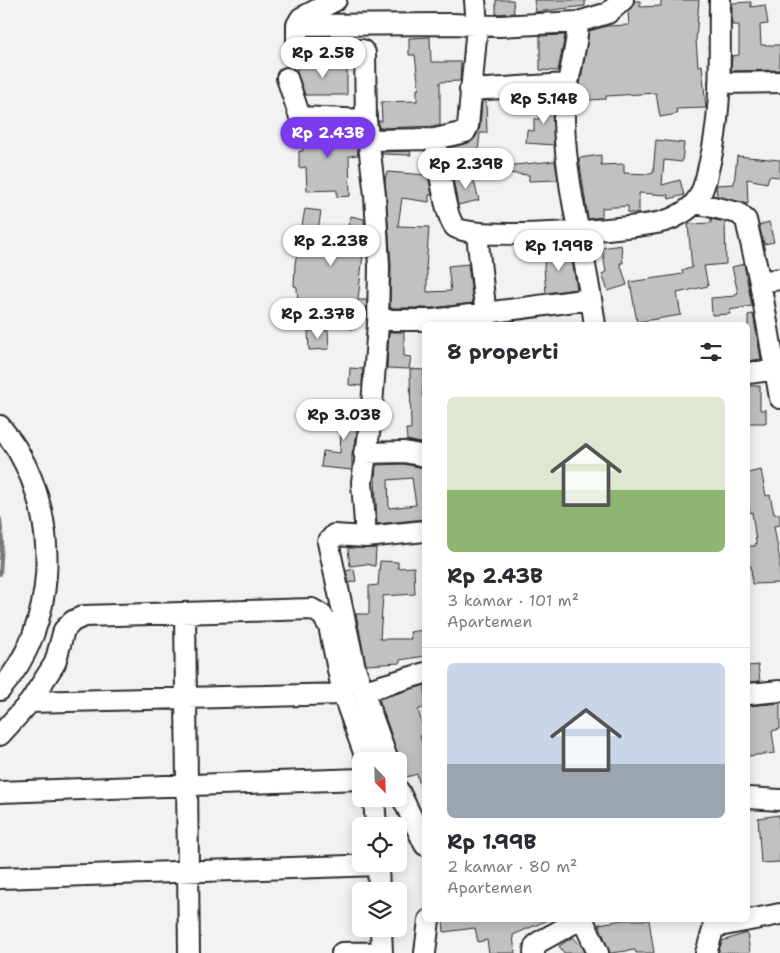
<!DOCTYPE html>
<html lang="id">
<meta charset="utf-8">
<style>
body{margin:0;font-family:"Shantell Sans",sans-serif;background:#f2f2f3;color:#2b2b33;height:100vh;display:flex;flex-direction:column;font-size:19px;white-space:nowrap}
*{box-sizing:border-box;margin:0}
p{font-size:16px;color:#7c7c81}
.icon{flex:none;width:28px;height:28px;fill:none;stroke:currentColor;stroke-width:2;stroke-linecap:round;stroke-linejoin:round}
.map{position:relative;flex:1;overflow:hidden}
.panel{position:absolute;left:422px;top:322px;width:328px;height:600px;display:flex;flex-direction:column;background:#fff;border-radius:8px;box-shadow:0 2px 12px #0003}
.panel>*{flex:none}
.needle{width:32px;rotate:157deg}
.controls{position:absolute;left:352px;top:752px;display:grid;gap:10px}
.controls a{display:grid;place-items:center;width:55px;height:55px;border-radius:8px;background:#fff;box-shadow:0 2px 12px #0003;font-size:25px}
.price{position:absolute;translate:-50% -42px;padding:0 11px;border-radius:18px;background:#fff;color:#222;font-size:16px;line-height:32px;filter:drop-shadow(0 1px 2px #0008)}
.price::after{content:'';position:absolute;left:50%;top:30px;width:15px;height:11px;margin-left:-8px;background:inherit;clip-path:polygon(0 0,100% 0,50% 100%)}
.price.selected{background:#7c3aed;color:#fff}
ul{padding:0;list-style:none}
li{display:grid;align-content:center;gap:10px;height:265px;padding:0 25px}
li+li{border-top:1px solid #e1e1e2}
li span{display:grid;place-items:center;height:155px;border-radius:8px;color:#555}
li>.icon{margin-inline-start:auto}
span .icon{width:90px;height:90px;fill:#fffc;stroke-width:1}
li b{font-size:21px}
h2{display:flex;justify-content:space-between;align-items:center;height:60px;padding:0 25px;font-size:21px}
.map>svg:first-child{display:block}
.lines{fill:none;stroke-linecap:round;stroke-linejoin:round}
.stream{stroke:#787878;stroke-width:4}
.building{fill:#c1c1c1;stroke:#2b2b2b;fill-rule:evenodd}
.minor-casing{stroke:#2b2b2b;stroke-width:24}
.minor{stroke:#fff;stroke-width:20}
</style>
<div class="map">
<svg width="780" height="953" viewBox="0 0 780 953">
<rect width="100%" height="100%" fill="#f2f2f2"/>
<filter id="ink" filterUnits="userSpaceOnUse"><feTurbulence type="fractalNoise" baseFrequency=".02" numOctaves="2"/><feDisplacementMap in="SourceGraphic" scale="10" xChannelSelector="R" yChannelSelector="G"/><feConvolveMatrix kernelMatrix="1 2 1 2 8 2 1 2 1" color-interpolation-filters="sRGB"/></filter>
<g filter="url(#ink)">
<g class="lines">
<path class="stream" d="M0,519L2,542L0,574"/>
</g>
<path class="building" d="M496,0H513L514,13L496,14Z
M534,0H585V6L536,12Z
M661,0H699L696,40L698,66L702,65L706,108L676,109L677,114L660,117L656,93L606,96V99L589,100V96L578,97L589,31L607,26L629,25L628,11L634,1H640V7L661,6Z
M751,2V7L765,5L768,24L760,25L761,45H780V70L731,71L732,56L739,55V25H732V3Z
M565,35L558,71L540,70V36Z
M430,37L431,62H461L460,81L440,82V126L379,128L378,121H382L381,102L417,101V89H419L415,55H409V38Z
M297,63L347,64V95H305L297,72Z
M543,97H554V145L526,143L527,130L534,131V119H539Z
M482,101H486L487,133H480L477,162L450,157L448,148L468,143L476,137L480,127Z
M299,129L355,131L358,155L349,156L350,196L337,197V190L307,191L306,167L299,168V151H303Z
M656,140L684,143L682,162L664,160L662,185L680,180L684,195L669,199L668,195L639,193V213H628V206L602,208V217L588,219L579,158L601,155V165L624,164V173L650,174L653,173Z
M410,151L411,155L382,154V152Z
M737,156L780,160V177L769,176L767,183L747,179L748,204L717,196L716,185L734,184Z
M555,161L558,180L529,181V175L494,172V167Z
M387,172L428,175L432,195H429V202L402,198L398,226L429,227L426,269H427V292L451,291L448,266L468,264L473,303L432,308H390L391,265L385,180Z
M472,174L479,200L458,205L453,179Z
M305,209L321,211L315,250L343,242L351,216L364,219L365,235L358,300H367L366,315L357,316L355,329H350L348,304L312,301V307H298L297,287L294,286L295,263Z
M711,219L725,222L726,264L704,266L708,286L677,293L681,315L637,322L630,282L683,274L682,270L692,268L688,224L711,223Z
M769,222L774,242L764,244L759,225Z
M621,245L623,263H620L627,285L608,291L602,274L606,272L602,248Z
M546,250L568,252L567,260H572L577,289L546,293L544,268Z
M744,264L752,306L730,310V314L712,315L711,298L735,296V294L738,293L732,267Z
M753,314L761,359L748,361V315Z
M328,330L329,349L309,350L308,331Z
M389,332H404V356L411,357L409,369L387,368Z
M350,368L363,369L362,386L349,385Z
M410,369L424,370L422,396H425V444L407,440L406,429H411Z
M748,386H760V410H766V423H748Z
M342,406H360L355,446L352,453V470L321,467L323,451L340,453Z
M403,464L425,468V519L377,524L375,478L376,465ZM412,478L416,505L389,508L388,480Z
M761,470L766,496L770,495L774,514H780V525L774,526L780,561V583L752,584L751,566L748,567V546H755L756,542L752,512L750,513L748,502V473Z
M348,548H376L375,566L366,564L350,566Z
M380,561L398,562V568L414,567L415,594L383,596L380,639H411L410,632L423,630L425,656L400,660V663L366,665L356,614H369V586L378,585Z
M354,569L356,581L349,583L346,571Z
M758,665L760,681L748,682V666Z
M425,685V707L418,710L425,734L420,736L425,752V792L422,793L417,774L403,778L399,766V757L379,699Z
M780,703V729L772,731L775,753L748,756V706Z
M779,815L780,862L761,863L758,818Z
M443,920H548L513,935L515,953H489L487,940L478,942L475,928L444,932Z
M623,920H649L654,953H636L635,950L610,953L599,924Z
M747,933L750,953H718L722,941Z
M573,937L583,948L585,953H564L559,946Z"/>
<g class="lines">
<defs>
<path id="minor" d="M336,0L301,18L297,25V46L315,49L362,50L365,53L366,120L375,195L379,266L378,324L371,419L362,482L366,537
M578,22C577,56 563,87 564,121C566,190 586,257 595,325
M297,25L452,24L499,26L578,22L608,13L623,0
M287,78L300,117L366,120
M719,83L780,82
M470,90L567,84
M435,139C438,157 444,216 455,227C471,242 639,229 665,221C675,218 690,210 696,201C704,191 706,178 709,166C723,111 719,56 720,0
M370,140L435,139L465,132L468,126L477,26L475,0
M696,203L738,213L746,220L760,282L780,398
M477,234L487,325
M760,282L780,279
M378,320H433L590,299
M748,373L780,369
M0,426C6,434 13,442 18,451C60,523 57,626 0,690
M364,453L404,452L425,456
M185,613L189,953
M364,691L425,673
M748,694L780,691
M30,702L343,694
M0,735L30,702L55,663L64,630L73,621L84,616L312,609L322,615L329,626L343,694L367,761
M388,761L355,668L328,542L334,535L366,537L425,531
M399,791L425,845
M0,792L361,779
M748,798L780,800
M374,799L376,826
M378,864L379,891
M0,878L378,865
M583,920L598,953
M714,927L780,914
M381,929L382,953
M342,953L382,952
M425,953L429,920
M534,953L535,946L539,942L579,920
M706,953L714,927L713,920"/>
</defs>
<use href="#minor" class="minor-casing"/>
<use href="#minor" class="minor"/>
</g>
</g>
</svg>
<div class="controls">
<a><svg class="needle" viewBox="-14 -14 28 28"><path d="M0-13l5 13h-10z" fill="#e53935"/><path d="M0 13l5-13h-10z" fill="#7c7c81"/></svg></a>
<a><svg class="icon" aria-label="locate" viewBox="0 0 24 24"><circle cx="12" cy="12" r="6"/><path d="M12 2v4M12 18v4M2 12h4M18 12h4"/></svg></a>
<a><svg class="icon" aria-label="layers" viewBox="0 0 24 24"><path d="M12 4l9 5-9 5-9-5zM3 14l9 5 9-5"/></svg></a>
</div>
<b class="price" style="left:323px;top:79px">Rp 2.5B</b>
<b class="price" style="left:544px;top:125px">Rp 5.14B</b>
<b class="price selected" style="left:328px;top:159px">Rp 2.43B</b>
<b class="price" style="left:466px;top:190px">Rp 2.39B</b>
<b class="price" style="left:331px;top:267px">Rp 2.23B</b>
<b class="price" style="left:559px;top:272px">Rp 1.99B</b>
<b class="price" style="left:318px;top:340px">Rp 2.37B</b>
<b class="price" style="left:344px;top:441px">Rp 3.03B</b>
<section class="panel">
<h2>8 properti<svg class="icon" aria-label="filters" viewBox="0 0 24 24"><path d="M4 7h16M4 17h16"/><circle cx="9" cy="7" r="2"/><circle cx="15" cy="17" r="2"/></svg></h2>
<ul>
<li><span style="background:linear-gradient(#dfe7d0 60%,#8fb573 0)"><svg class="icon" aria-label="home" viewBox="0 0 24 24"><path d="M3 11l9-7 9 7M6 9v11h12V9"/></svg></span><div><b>Rp 2.43B</b><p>3 kamar · 101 m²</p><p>Apartemen</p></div></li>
<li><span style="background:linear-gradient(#c9d6e8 65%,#9aa5b1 0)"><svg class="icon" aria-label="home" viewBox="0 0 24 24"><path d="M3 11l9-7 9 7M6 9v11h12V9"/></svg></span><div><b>Rp 1.99B</b><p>2 kamar · 80 m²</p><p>Apartemen</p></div></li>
</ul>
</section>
</div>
